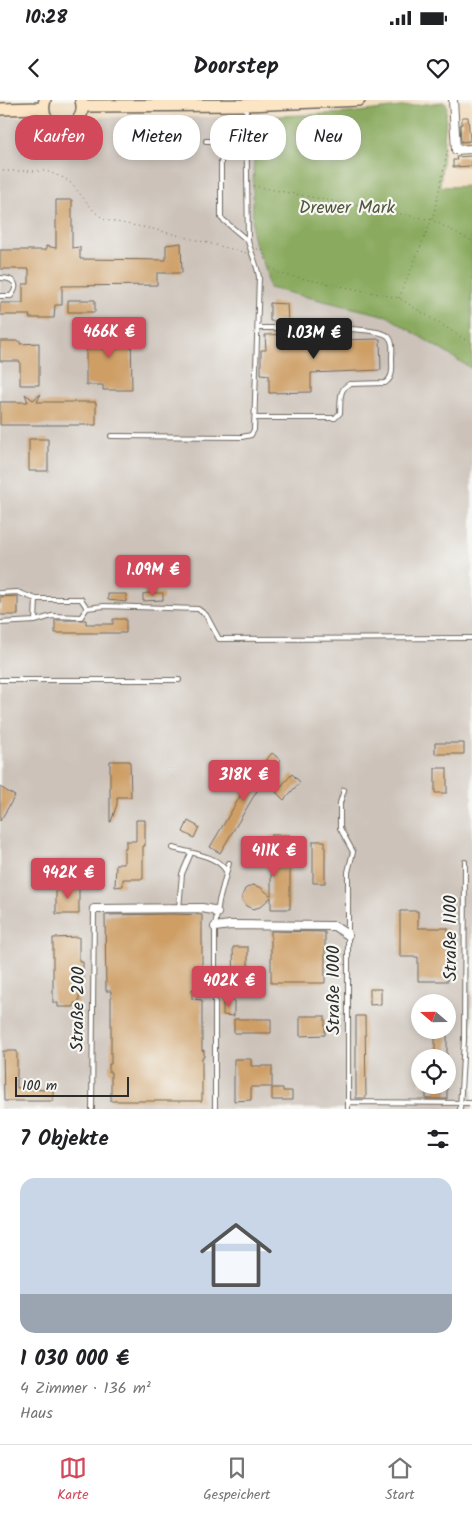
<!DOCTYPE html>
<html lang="de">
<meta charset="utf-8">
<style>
body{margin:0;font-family:Kalam,sans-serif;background:#f6f6f6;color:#202124;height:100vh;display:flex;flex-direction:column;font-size:19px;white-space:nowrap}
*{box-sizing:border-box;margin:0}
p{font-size:16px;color:#757577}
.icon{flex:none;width:28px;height:28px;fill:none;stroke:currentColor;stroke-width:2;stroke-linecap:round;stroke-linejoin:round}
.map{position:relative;height:1009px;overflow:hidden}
.sheet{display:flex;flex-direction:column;background:#fff;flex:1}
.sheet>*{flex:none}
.hud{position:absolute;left:15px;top:15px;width:442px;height:45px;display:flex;gap:10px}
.needle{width:32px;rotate:290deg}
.buttons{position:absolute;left:411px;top:894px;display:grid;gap:10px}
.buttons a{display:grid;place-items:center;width:45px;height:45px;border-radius:50%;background:#fff;box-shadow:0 2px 8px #0003;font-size:25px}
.scale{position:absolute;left:15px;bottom:12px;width:114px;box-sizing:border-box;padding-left:5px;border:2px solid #2b2b2b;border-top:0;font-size:14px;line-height:18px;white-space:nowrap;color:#2b2b2b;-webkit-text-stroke:4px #f6f6f2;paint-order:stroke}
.price{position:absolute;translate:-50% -42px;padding:0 11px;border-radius:5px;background:#d1495b;color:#fff;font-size:16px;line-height:32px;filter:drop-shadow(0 1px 2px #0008)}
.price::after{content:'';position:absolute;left:50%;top:30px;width:15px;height:11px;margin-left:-8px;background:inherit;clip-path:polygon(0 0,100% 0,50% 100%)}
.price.selected{background:#222;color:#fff}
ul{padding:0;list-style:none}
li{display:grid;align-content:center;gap:10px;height:265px;padding:0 20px}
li+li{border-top:1px solid #e0e0e0}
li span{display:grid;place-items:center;height:155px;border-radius:15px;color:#555}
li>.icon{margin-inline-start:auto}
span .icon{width:90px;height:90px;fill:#fffc;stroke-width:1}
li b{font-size:21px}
h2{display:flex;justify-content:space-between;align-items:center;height:60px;padding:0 20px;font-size:21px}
.tag{padding:0 18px;border-radius:20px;background:#fff;box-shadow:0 2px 8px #0003;font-size:18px;line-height:45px}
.tag.selected{background:#d1495b;color:#fff}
.status{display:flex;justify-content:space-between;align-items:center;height:35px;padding:0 25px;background:#fff;direction:ltr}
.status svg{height:14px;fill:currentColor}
header{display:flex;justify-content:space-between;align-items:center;height:65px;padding:0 20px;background:#fff;font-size:22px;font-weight:700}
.tab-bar{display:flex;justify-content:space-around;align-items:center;height:70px;border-top:1px solid #e0e0e0;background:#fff;font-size:14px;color:#757577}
.tab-bar a{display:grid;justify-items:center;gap:2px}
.tab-bar .selected{color:#d1495b}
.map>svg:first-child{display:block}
.industrial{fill:#ccc2b9;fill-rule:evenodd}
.forest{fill:#8aaa5e;stroke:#5a6a44}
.building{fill:#ce9e65}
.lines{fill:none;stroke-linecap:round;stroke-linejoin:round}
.lane-casing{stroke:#70695f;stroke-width:6}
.street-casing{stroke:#70695f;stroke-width:10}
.secondary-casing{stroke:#70695f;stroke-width:14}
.path{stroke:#70695f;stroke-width:1;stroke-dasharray:1 4;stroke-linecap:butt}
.lane{stroke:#fff;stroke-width:4}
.street{stroke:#fff;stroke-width:8}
.secondary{stroke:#fce5c4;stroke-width:11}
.labels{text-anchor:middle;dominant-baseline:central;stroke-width:4.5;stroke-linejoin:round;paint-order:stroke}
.park-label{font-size:18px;fill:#52593e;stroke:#f6f6f2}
.street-label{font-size:18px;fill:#2b2b2b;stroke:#f6f6f2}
</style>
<div class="status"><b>10:28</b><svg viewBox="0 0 49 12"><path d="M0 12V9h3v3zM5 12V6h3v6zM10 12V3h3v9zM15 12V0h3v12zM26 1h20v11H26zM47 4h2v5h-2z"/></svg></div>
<header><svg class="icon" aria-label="back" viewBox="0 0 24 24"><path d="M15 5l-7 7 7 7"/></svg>Doorstep<svg class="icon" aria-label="heart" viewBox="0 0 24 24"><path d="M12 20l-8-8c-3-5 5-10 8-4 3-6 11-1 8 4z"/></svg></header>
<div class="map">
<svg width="472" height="1009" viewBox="0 0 472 1009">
<rect width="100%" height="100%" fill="#f6f6f2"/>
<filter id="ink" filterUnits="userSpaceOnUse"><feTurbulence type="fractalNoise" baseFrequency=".02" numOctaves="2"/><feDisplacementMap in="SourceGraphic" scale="10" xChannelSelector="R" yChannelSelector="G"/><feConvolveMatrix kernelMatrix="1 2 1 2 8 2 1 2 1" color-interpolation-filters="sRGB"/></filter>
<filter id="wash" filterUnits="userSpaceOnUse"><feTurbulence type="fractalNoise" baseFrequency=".0096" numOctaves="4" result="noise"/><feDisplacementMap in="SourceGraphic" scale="20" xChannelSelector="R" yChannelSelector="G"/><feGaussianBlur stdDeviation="1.12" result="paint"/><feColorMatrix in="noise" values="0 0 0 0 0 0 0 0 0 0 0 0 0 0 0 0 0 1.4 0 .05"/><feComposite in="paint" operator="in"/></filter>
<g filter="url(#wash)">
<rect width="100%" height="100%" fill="#f1ddc0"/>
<path class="industrial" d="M0,17H255L252,133L267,175L269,188L387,216L472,269V1009H0ZM420,902H448V930H420ZM420,958H448V985H420Z"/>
<path class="forest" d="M443,2L447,5L440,87L472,86V269L387,216L269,188C268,179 266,169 262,160C258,151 254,143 252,133L255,17L348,13Z"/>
<g id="blocks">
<path class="building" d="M462,17H468L470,41L461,42L460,25L462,24Z
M472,56V66L453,67V60H457L456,57Z
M56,100H72V148L80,147V159L166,160V145L181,143L182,173H157V185L62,186V205H55L54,218H29L30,215H0V203H23V184H29V169H0V150H46V146L56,148Z
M68,200H95V212H68Z
M270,203L287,204L288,221H270Z
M131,229L132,290H103V285H86V230Z
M293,234L294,241L380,239L381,270L311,273V292L269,293V275L261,274V250H266L265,235Z
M0,241H20V244L39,243V285H20V261H0Z
M25,294L33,300L41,294L37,302H96V325H0V302H28Z
M29,339H48V371H29Z
M149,493H163V500L143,501V494Z
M108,494H126V502L108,500Z
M18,496V515H0V497Z
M113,519H126V533H55V520H86V524H113Z
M435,643H464V654H435Z
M272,653L281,660L261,684L220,753L210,747L253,675Z
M110,661H130L131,697H117V704L111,722H110Z
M435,668H447V693H435Z
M292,674L300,682L284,700L276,692Z
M0,687L15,696L0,721Z
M136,720H145V746H143V779H123V786L115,787L116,764H124V748H126V741H136Z
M188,721L199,727L194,738L183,732Z
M271,735H290V809H271V797L260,807L253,809L246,806L242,800V796L245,789L252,785L260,787L271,796Z
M313,741H325V783H313Z
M56,785H79V814H56Z
M400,811H418V828H448V881H418V857H400Z
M170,814L202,815V889H192V899L202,900V951L204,950V957H202V1001H111V972H109V964H111V891H106L105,815Z
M271,831L325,832V883H271Z
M79,837V862H83V883H79V903H74V907H58V903H53V838Z
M233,847H248V889H234Z
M370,889H381V904L370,905Z
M223,900H234V916L223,915Z
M300,916H325V935L300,936Z
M356,916H365L366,998H356Z
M234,919H271V933H234Z
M435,931H447V958H435Z
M3,951H17V988L32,987V989L44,990V987L53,986V1001H4Z
M234,959H251V966H272V987H251V1000L234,1001Z
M435,985H447V999H426V992H435Z
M272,988H283V991H292V1000H272Z"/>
</g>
</g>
<g filter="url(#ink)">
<use href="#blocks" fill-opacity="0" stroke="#70695f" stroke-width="1"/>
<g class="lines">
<defs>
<path id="lane" d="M247,35C233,42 224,46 221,62V118L248,141
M206,41H235
M0,178C12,178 21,183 11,196H0
M255,318H335L340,313C341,303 338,288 350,284L385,283C394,277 392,268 392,258C392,251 394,242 388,236C375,225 279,228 258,228
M111,336L242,337L251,335L254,330L259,177C257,164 251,153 248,141L246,7
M0,493L17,492L36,499H81L87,508
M87,508L104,506L198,509L206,515L219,539L472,538
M35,521L36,499
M0,523L35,521L52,516L81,517L87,508
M0,580H179
M344,690L340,703V728L353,752L348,772V1009
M173,748C190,753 217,755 226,771
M179,808L182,774L191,753
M348,1002L472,1003
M92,1009L94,809
M215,1009V827L219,801L229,763
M460,1009L464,940L465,762"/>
<path id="street" d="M453,0L456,50L472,49
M94,809L202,808L213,810L217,813
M215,827L230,825L330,826H334L348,835"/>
<path id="secondary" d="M45,0C34,34 91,35 81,0
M82,6L246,5L359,0
M0,9L43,8"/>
</defs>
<use href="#lane" class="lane-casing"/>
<use href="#street" class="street-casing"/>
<use href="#secondary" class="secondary-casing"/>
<path class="path" d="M28,18L37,19
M52,34L55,38L73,36L75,34
M3,71H46L64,78L71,83L95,112L105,120L153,129L247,153
M253,86L432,120L472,141
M257,149H262C267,162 268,168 281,174L399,198L472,244
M399,198L433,117L448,50"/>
<use href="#lane" class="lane"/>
<use href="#street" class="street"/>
<use href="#secondary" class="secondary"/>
</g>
</g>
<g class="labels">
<g class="park-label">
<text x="347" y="108">Drewer Mark</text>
</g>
<g class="street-label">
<text transform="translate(451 838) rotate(-90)">Straße 1100</text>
<text transform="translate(334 890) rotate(-90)">Straße 1000</text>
<text transform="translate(79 909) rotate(-89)">Straße 200</text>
</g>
</g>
</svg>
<div class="buttons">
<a><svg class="needle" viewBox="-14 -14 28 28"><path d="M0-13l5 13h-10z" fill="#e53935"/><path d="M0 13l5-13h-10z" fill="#757577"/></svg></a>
<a><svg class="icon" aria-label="locate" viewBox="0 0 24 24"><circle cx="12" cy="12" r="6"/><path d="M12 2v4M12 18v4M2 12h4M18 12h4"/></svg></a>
</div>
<div class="scale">100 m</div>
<b class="price" style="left:109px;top:259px">466K €</b>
<b class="price selected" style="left:314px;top:260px">1.03M €</b>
<b class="price" style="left:153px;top:497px">1.09M €</b>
<b class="price" style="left:244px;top:702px">318K €</b>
<b class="price" style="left:274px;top:778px">411K €</b>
<b class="price" style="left:68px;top:800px">942K €</b>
<b class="price" style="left:229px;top:908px">402K €</b>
<div class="hud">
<a class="tag selected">Kaufen</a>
<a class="tag">Mieten</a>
<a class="tag">Filter</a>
<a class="tag">Neu</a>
</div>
</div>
<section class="sheet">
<h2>7 Objekte<svg class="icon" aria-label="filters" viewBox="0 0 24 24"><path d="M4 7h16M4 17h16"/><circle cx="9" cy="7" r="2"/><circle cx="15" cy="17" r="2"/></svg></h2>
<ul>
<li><span style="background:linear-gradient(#c9d6e8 75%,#9aa5b1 0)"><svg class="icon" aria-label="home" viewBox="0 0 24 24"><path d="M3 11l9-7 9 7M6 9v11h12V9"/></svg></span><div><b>1 030 000 €</b><p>4 Zimmer · 136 m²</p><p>Haus</p></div></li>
</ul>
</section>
<nav class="tab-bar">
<a class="selected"><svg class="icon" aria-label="map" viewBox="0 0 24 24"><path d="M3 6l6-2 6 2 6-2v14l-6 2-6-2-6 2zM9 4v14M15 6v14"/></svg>Karte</a>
<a><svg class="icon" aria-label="saved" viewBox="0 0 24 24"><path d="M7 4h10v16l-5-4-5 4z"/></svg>Gespeichert</a>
<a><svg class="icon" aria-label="home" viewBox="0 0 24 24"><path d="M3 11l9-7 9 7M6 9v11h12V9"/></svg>Start</a>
</nav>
